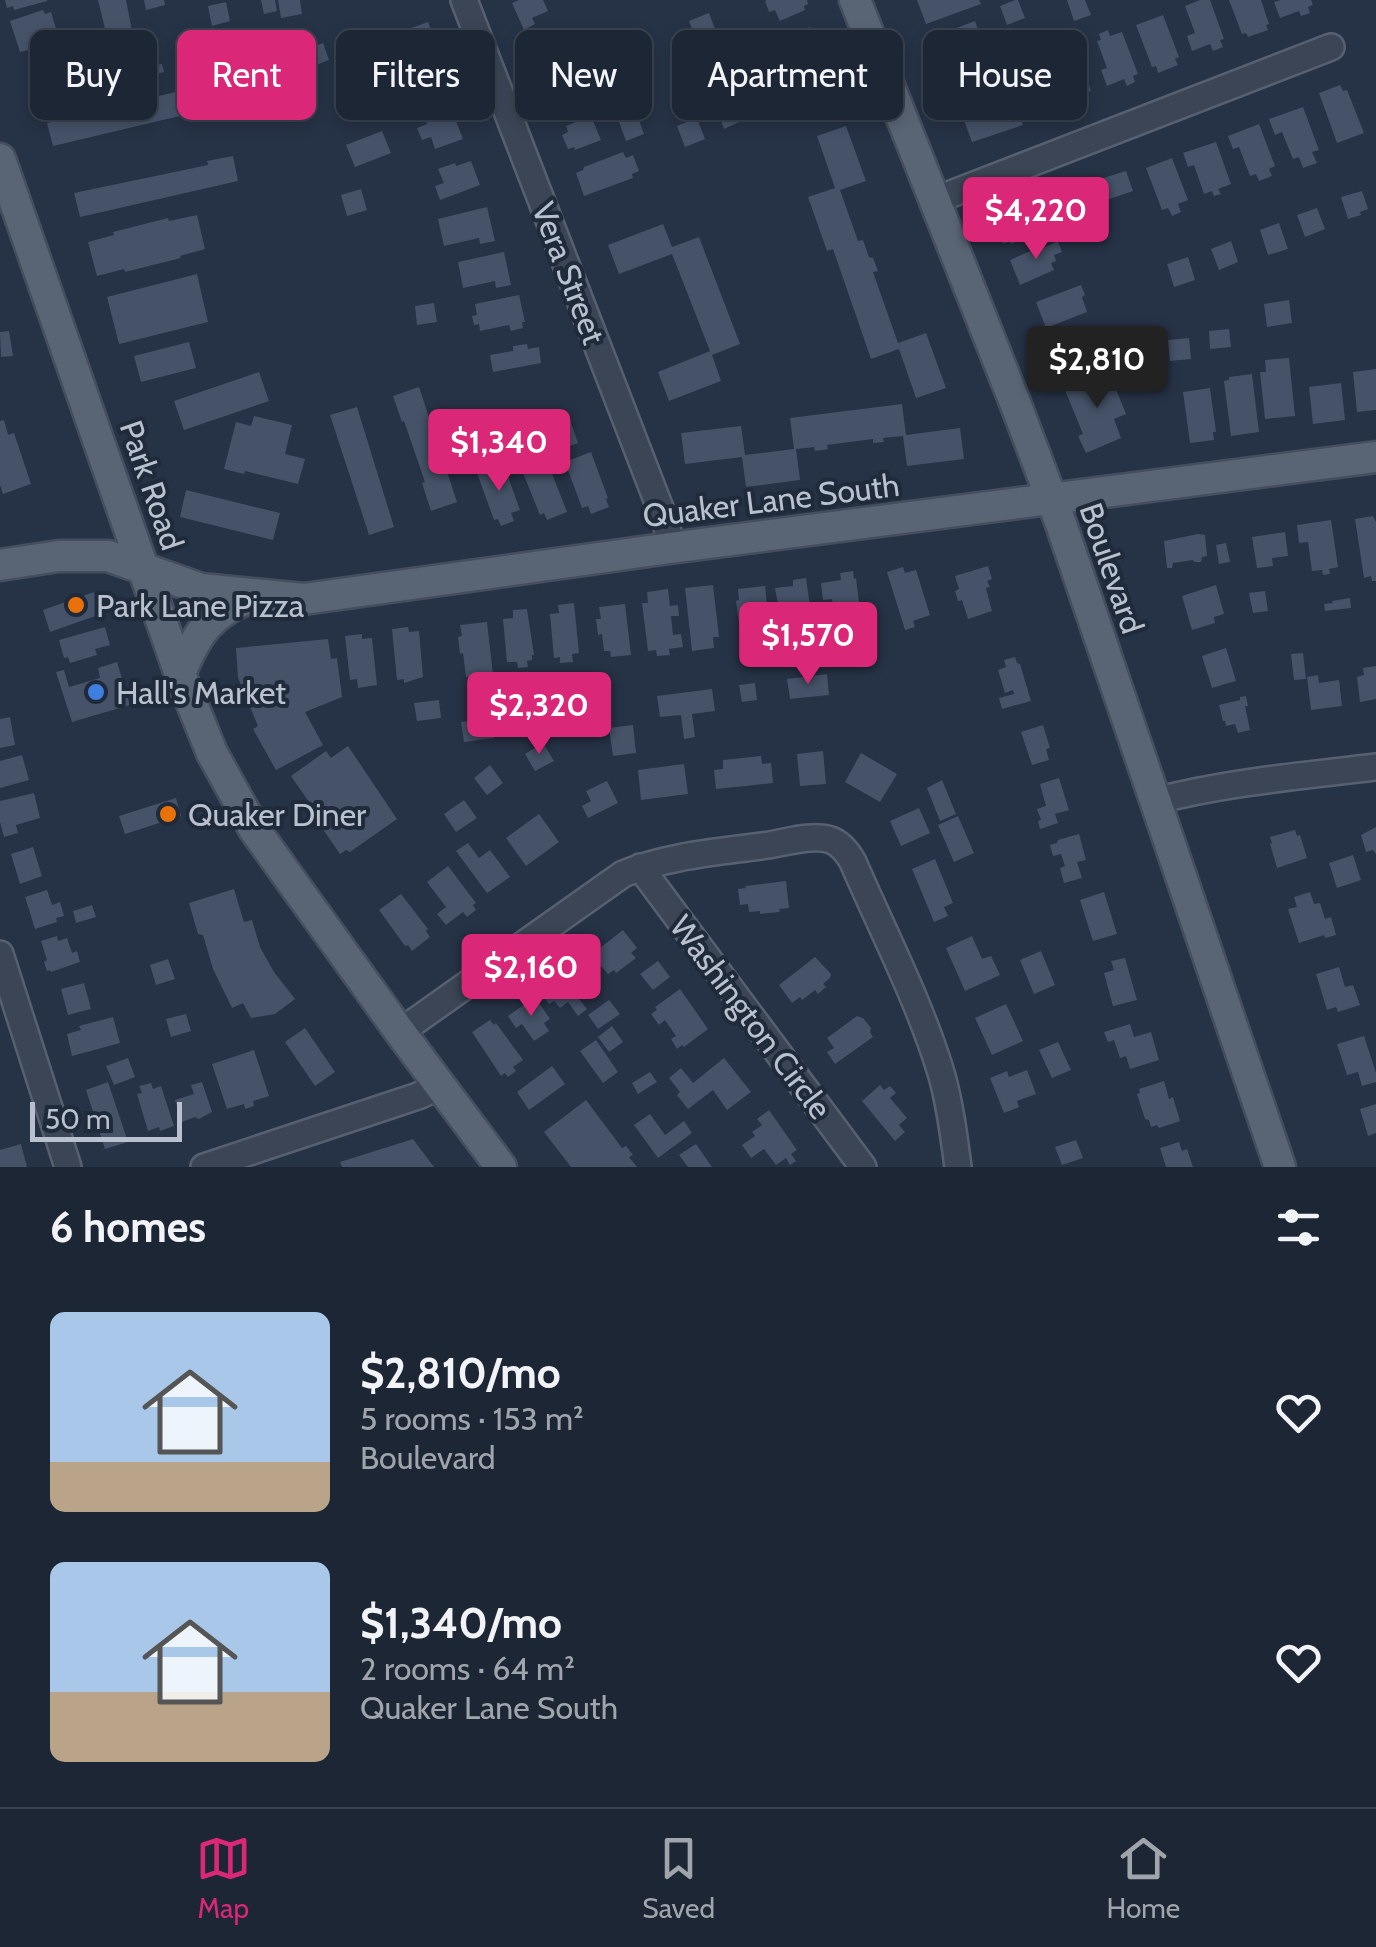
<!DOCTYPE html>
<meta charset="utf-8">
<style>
body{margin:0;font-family:Cabin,sans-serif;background:#252e3c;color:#f1f3f6;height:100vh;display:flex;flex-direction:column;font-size:38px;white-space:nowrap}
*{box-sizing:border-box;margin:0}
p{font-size:32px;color:#a0a5ac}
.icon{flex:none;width:55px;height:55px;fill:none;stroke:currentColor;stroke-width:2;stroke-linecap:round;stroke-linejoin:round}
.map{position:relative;height:1167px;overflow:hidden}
.side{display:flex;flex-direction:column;background:#1c2634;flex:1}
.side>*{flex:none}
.hud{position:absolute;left:30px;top:30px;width:1318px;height:90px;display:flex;gap:20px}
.scale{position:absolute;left:30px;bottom:25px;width:152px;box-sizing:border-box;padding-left:10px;border:5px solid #b9c0ce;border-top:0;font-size:28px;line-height:35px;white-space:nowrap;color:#b9c0ce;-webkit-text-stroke:8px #1f2a3b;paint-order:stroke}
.price{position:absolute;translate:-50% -85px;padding:0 22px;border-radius:10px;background:#db2777;color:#fff;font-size:32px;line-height:65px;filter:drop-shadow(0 2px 5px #0008)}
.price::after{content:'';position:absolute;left:50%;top:60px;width:30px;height:22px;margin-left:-15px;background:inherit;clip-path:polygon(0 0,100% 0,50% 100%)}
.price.active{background:#222;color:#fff}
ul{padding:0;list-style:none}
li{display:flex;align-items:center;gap:30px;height:250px;padding:0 50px}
li span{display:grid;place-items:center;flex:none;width:280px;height:200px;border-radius:15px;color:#555}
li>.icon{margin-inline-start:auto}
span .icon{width:120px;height:120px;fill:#fffc;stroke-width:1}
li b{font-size:42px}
h2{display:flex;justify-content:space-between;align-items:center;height:120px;padding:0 50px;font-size:42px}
.chip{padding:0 35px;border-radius:15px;background:#1c2634;box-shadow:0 5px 15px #0003,0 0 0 2px #3a434f;font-size:35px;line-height:90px}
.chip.active{background:#db2777;color:#fff}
.menu{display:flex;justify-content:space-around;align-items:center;height:140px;border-top:2px solid #3a434f;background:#1c2634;font-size:28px;color:#a0a5ac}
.menu a{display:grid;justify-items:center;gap:5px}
.menu .active{color:#db2777}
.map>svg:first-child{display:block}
.building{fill:#455268}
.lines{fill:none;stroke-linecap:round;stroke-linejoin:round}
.minor-casing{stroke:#576070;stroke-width:30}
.major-casing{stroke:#454e5e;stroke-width:35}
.minor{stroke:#3b4555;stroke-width:25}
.major{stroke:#596475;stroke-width:30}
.food-dot{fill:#e8710a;stroke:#1f2a3b;stroke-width:4}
.shop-dot{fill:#3f7fe0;stroke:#1f2a3b;stroke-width:4}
.labels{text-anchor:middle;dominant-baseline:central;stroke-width:8;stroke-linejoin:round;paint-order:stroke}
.street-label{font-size:32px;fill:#b9c0ce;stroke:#1f2a3b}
.poi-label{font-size:32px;fill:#b9c0ce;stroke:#1f2a3b;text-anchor:start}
</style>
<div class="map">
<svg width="1376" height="1167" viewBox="0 0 1376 1167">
<rect width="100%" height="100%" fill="#263246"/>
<path class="building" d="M5,0H47V1L14,10L13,6L7,8Z
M98,0H126L132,31L107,37Z
M144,0H164L165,5L146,10Z
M261,0H275L277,11L264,14Z
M278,0H300L302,14L281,18Z
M519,0H543L548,11L532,18L535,24L524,30L512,3Z
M767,0H807L808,4L804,6L805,10L780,21L775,10L769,12L765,1Z
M917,0H979L981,4L926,24Z
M1015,0H1018L1025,18L1007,25L1000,6Z
M1067,0H1085L1091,15L1074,21Z
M1200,0H1210L1224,39L1220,40L1223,47L1213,51L1210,44L1192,51L1187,36L1195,33L1185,6Z
M1229,0H1261L1269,24L1266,25L1268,30L1248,37L1246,33L1242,34Z
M1281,0H1311L1313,5L1308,7L1310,13L1301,16L1299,11L1280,18L1274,2Z
M226,2L230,21L212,26L208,6Z
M43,10L45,14L51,12L60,42L20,52L10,21Z
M709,13L716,32L696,39L689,21Z
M1163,15L1179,57L1175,59L1178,65L1158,73L1156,66L1152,67L1136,25Z
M975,21L984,47L934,64L926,43L934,40L933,37Z
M428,22L433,36L427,39L431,50L407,61L405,60L387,66L386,62L380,64L374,47L380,46L378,40Z
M810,27L820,53L784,66L779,53L790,49L785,37Z
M1108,30L1110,36L1122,32L1138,74L1133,76L1135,82L1127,86L1124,79L1107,86L1101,70L1107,68L1097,41L1101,40L1099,34Z
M556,31L566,57L533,71L522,44Z
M323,43L329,60L303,70L297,53Z
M1033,44L1038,60L1019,67L1013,51Z
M143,47L148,67L162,64L164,72L132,80L125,51Z
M622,47L629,66L612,72L605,54Z
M70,50L78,75L39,86L33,61Z
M444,65L449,78L442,81L446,92L415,103L419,113L406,118L393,82Z
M980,65L991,95L957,107L948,81L955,78L954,74Z
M573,69L581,90L589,86L594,97L586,100L587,103L554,117L540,83Z
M1085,72L1091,91L1072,97L1066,78Z
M738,76L745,94L740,96L748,118L724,129L717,111L723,108L714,86Z
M821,78L830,101L802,112L793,88Z
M205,85L212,111L185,118L184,115L53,146L47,123Z
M1340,85L1343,91L1347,90L1364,133L1337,143L1319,93Z
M1018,97L1026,118L1021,120L1023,125L972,142L963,118Z
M1303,107L1319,150L1312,152L1317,163L1303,168L1299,157L1293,159L1282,132L1275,135L1269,119Z
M452,111L463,139L435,149L431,137L422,140L417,128L427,124L426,121Z
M637,115L644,134L626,141L619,122Z
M591,116L601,140L575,150L574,147L568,149L562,135L568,132L566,126Z
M697,118L705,139L685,147L677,126Z
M1259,124L1275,166L1269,169L1272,176L1259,181L1256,174L1250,176L1239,147L1233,149L1228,136Z
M846,126L866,181L840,190L858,241L863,240L869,257L873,258L878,271L873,272L898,343L926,333L946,388L916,398L899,349L871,359L833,249L827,251L808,197L835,188L817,136Z
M382,131L391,153L355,167L346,145Z
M1216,142L1231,184L1218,189L1221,194L1214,196L1212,191L1204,194L1194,165L1188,167L1183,153Z
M623,152L626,158L633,155L639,171L632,174L633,178L584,196L576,173L583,170L584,167Z
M233,156L238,181L80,217L74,193L208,165L207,161Z
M1172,158L1188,200L1178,204L1181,212L1172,216L1168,208L1162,210L1146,168Z
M471,161L480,185L440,200L435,186L444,183L438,169L455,163L456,166Z
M1126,171L1133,191L1107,200L1100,179Z
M361,189L367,210L347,216L341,195Z
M1362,191L1368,209L1360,212L1361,215L1348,219L1341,197Z
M1045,201L1046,206L1053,204L1057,214L1050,217L1054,227L1011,244L1010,241L1003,244L995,224L1002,222L1001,218Z
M487,207L495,241L480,244L479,238L444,246L438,219Z
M1317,208L1325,229L1305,237L1297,215Z
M197,215L205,249L180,256L181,258L125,272L124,269L97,276L88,242L114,235L113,232L168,218L169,221Z
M1279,223L1288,249L1268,255L1260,230Z
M663,224L672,247L699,237L740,344L712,355L721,381L669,401L658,372L710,351L672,254L619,274L608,245Z
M1042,241L1045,247L1058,241L1062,252L1054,255L1056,261L1051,263L1054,270L1020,285L1010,260L1035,249L1033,245Z
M1231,241L1238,262L1219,270L1211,249Z
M504,252L511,285L496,288L495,281L463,288L458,262Z
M1188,257L1195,280L1174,287L1167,264Z
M197,274L208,322L119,344L107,297Z
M1081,285L1085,295L1082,297L1087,312L1046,328L1036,302Z
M519,295L525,322H522L523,328L511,331L509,325L480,331L479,324L474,325L472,316L477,315L475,304Z
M1289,300L1292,323L1267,327L1264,304Z
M434,303L437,322L417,325L415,306Z
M1229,329L1231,347L1210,349L1209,331Z
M9,331L13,356L1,357L0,332Z
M1081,332L1090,358L1061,369L1055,353L1062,350L1059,340Z
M1189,338L1191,359L1170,361L1168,340Z
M189,342L196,368L141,382L134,356Z
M527,344L528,349L539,347L541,363L493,372L490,355L513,351V346Z
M1289,358L1295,416L1265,419L1260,372H1266L1265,360Z
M1376,369V410L1357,412L1353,372Z
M259,372L269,401L184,430L174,401Z
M1109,372L1126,414L1114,419L1121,438L1086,453L1078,436L1083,434L1065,390Z
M1252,374L1259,432L1231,436L1224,381L1229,380V377Z
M1341,383L1345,420L1313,424L1309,387Z
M419,387L457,502L431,511L422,483L425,482L404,421L402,422L393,396Z
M1210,388L1216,432H1213L1214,440L1190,443L1183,392Z
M902,404L906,435L960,428L964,459L907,466L903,436L883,438L884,442L873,443V439L827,445L828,449L815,451L814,447L796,449L800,480L746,487L742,457L685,464L681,433L741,426L745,455L794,449L790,418Z
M357,407L394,527L369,535L330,415Z
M254,416L292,425L285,454L305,459L298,484L245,471L244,474L224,469L236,422L251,426Z
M569,417L578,443L561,449L551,424Z
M4,420L8,435L14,433L31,484L3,494L0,485V421Z
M525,425L534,449L518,455L509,431Z
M591,452L608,498L606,499L609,507L591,514L588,506L582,508L565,462Z
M546,458L567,512L547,520L544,513L540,515L521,468Z
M503,463L520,510L511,513L514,521L501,526L498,519L494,520L477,473Z
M186,490L280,513L273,540L180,517Z
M1373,516L1376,522V581H1372L1371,576L1364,578L1355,519Z
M1331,520L1338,567L1329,569L1330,574L1323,575L1322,570L1312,571L1308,542L1299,543L1297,525Z
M1285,532L1288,556L1272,558L1273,566L1257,568L1252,537Z
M1198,534L1205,535L1207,556L1202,557L1201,562H1194L1193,560L1173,563L1172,568H1167L1164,541Z
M1226,543L1230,562L1219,564L1216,545Z
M988,566L992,579L987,581L990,587L986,588L992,611L968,619L962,600L958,601L955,591L959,589L955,576Z
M903,567L905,573L916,570L930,615L913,621L915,627L905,630L887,572Z
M853,571L854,579L856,578L862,627L836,630L832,599L823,600L821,583L841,580L840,573Z
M806,578L814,634L793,636V632L790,633L786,604L778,605L775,588L793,586V580Z
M713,585L719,637H713L714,648L692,651L685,588Z
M1216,585L1224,614L1214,617L1215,623L1192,630L1182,596Z
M765,586L771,638H767L768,645L752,647L751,640L745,641L744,632H740L736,601L739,600L738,589Z
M668,589L670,606L678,605L679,616H671L673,635L681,634L683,647L669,649L670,655L657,656L656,650L648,651L642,603H648L647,592Z
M1265,591L1268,611L1253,613L1249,593Z
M94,592L101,614L50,632L43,610Z
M1350,598L1351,608L1325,611L1324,604L1333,603L1332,601Z
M574,603L579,653L572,654L573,662L560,663V657L554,658L550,614L559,613L558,605Z
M625,604L631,655L611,657L610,651H604L602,634L598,635L596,619H601L599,607Z
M527,609L534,655H532V660L527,661L528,667L518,668L517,662H507L503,619L513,618V610Z
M487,622L494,683L481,684L480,676L466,677L463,653L460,654L458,637L462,636L460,625Z
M105,627L110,645L95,649L97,655L70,663L68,657L64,658L59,640Z
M408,627L409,632L419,631L423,677L404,683V679L397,680L392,629Z
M362,634V639L372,638L377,685L358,688L357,679L350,680L345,636Z
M328,639L331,659L337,658L342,697L305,712L323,745L276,770L253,729L258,726L238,678L236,648Z
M1226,648L1236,681L1212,688L1202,656Z
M1303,653L1306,679L1294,680L1291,654Z
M1015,657L1017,663L1020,664L1031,701L1002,709L999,698L1014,694L1013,690L1005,693L998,670L1006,667L1004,660Z
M117,662L130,705L72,722L56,672L64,670L69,687L100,678L98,668Z
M1376,666V699L1360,702L1357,677L1364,675L1363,668Z
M827,674L829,695L790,699L787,679Z
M1318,675L1319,683L1339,680L1342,706L1311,710L1307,677Z
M755,683L757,700L742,702L739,685Z
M712,689L715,711L692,714L695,737L684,739L681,715L660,717L657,696Z
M1246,696L1248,706H1245L1250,730L1238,733L1235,724L1226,726L1225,721H1223L1219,705L1240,700V697Z
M439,700L441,718L417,721L414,703Z
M581,708L583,727L524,734L522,715Z
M10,717L15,745L0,748V719Z
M492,718L494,738L464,742L461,722Z
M633,725L636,753L613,756L609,728Z
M1043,725L1050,748L1046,749L1049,760L1032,765L1021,732Z
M543,743L554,761L535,771L525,754Z
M348,746L397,819L350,852L346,850L340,854L309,809L311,805L291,776L326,751L331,758Z
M823,751L826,784L800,786L797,754Z
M861,753L897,774L880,802L845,782Z
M22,755L29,780L0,788V761Z
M761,756L762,764L771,763L773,783L716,789L714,770L723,769V760Z
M684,764L688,794L641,800L638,770Z
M490,765L503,783L487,795L474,778Z
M1059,778L1069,810L1055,814L1058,823L1040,829L1038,821L1041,820L1037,809L1046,806L1040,784Z
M942,780L956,814L940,821L927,788Z
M607,781L618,803L588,818L582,806L591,801L586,791Z
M34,793L40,818L16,825L18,833L4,837L0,822V801Z
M176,798L181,816L125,834L119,816Z
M464,800L477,818L456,832L444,814Z
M919,808L930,833L901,846L890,821Z
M539,814L559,842L526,866L506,838Z
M958,816L974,853L954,862L938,825Z
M1376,827V854L1373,850L1366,852L1361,835Z
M1295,830L1297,836L1300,835L1307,858L1277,868L1270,844L1272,843L1270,837Z
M1079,834L1086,860L1077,862L1082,878L1064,883L1060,868L1065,866L1061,854L1053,856L1050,845L1057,843L1058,840Z
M468,843L479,858L490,850L510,877L487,893L456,851Z
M33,847L42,876L20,884L11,854Z
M1353,855L1361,880L1337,888L1329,863Z
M935,859L953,903L944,907L948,916L934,922L912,869Z
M448,866L476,903L473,905L476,910L467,917L463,912L446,925L437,914L446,907L427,882Z
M786,881L789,908L779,909L780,912L760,914V911L749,912L748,904L740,905L738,889L746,888L745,886Z
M234,889L244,922L252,920L260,947L274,972L295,999L275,1014L251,1018L243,1003L232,1008L213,969L203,935L198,934L189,903Z
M47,890L52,905L60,902L64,916L56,918L57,922L35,929L25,897Z
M1104,892L1117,934L1093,941L1080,900Z
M1310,892L1314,904L1320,903L1325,919L1331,917L1336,935L1325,938L1324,935L1299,943L1288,909L1297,907L1294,897Z
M401,894L428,929L426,931L430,937L412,951L408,945L405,946L379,910Z
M92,905L96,917L76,923L73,911Z
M623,930L637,948L631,953L636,958L616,973L614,970L608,974L601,966L595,971L586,959Z
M57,936L58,941L67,938L72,953L77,951L80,962L51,972L50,970L47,971L44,962L47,960L41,941Z
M972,936L982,959L991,956L1000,975L965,991L946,948Z
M1041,951L1055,985L1034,994L1020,960Z
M815,957L831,974L830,978L823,984L826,987L818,994L815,990L802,1000L800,997L792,1003L779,985Z
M1125,958L1137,1000L1113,1006L1104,973L1114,970L1111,961Z
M168,959L175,979L156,985L150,965Z
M658,961L670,977L653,990L640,974Z
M1339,967L1345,987L1353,985L1360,1005L1338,1012L1336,1007L1327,1010L1316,974Z
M564,975L573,986L570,988L587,1009L578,1016L568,1002L560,1008L554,1001L549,1004L540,992Z
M84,983L91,1009L68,1015L61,989Z
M680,989L708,1029L684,1047L682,1045L677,1049L671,1039L676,1036L665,1020L659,1025L651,1014L657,1010L655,1007Z
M535,997L550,1019L544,1023L549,1031L534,1041L522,1024L516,1028L508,1016Z
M609,1000L620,1014L598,1029L588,1015Z
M1006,1004L1023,1041L992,1055L975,1018Z
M186,1014L191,1031L171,1037L166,1019Z
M857,1016L863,1018L871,1028L870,1032L873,1037L835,1064L827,1052L834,1048L827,1038Z
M113,1017L120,1043L72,1056L67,1034L81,1030L79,1026Z
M490,1020L494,1025L496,1023L523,1060L513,1067L516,1071L508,1077L505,1073L501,1076L472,1032Z
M1130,1024L1134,1037L1151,1032L1159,1060L1130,1069L1126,1056L1120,1058L1114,1040L1108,1042L1104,1032Z
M612,1026L623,1042L609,1052L598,1037Z
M305,1028L335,1072L315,1086L285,1042Z
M1364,1036L1376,1073V1082L1362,1086L1358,1072L1347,1075L1337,1044Z
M596,1040L618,1072L603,1083L580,1051Z
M1058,1042L1071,1070L1052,1078L1039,1050Z
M254,1050L269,1096L253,1101L254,1106L245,1109L244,1104L227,1109L212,1064Z
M128,1058L135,1077L114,1085L106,1066Z
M724,1058L751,1092L727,1110L713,1090L688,1109L677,1095L680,1092L669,1078L681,1068L693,1083Z
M552,1066L565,1084L529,1110L517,1092Z
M1027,1070L1036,1094L1017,1101L1019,1107L1004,1113L990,1078L1007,1071L1009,1077Z
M650,1072L657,1082L638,1094L632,1083Z
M1164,1081L1169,1099L1173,1097L1180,1121L1159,1128L1157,1125L1151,1127L1149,1120L1145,1119L1137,1094L1140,1093L1139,1089Z
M108,1082L128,1142L105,1149L86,1090Z
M202,1082L212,1112L199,1119L195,1117L182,1122L175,1100L194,1094L191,1085Z
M151,1083L153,1089L161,1086L174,1126L160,1131L159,1127L148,1131L137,1094L142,1093L139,1086Z
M880,1085L884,1090L890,1086L896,1093L890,1098L907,1118L899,1125L905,1132L895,1141L862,1101Z
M586,1100L622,1148L626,1146L633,1155L629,1157L637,1167H571L544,1132Z
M1376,1104V1133L1368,1136L1360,1109Z
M769,1110L797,1150L791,1154L796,1161L790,1165L786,1158L776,1165L764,1149L751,1158L742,1145L755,1136L752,1132L762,1125L757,1119Z
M650,1114L665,1135L684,1121L692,1133L658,1158L634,1125Z
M413,1139L434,1167H342L340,1162Z
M1076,1140L1083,1158L1062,1165L1055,1147Z
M1179,1142L1182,1151L1187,1149L1193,1167H1166L1160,1148Z
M21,1144L27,1167H0V1150Z
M696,1144L712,1167H688L679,1155Z"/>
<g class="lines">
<defs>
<path id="minor" d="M464,0L667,526L670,548
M933,201L1331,47
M1155,801C1227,782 1302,776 1376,767
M640,867L863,1167
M0,954L68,1167
M400,1032L623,874C669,855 720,852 769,845C787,842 813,834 831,840C841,844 848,853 853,862C883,932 920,1002 942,1076C950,1105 954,1136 958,1167
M204,1167L418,1096L440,1086"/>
<path id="major" d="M855,0L1014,400L1061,524L1280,1167
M0,159L180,674L212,753L254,829L400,1032L501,1167
M0,565L59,556H108L201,589L304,599L670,548L1376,457
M180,674C197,632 211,612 254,596"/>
</defs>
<use href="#minor" class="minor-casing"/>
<use href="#major" class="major-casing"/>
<use href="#minor" class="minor"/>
<use href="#major" class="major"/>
</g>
<g class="food-dot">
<circle cx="76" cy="605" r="10"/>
<circle cx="168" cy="814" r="10"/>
</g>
<circle class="shop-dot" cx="96" cy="692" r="10"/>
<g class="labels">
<g class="street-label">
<text transform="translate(569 273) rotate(69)">Vera Street</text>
<text transform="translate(152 485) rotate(71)">Park Road</text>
<text transform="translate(771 500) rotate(-7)">Quaker Lane South</text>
<text transform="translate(1112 568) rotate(71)">Boulevard</text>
<text transform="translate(751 1017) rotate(53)">Washington Circle</text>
</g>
<g class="poi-label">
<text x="96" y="605">Park Lane Pizza</text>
<text x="116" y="692">Hall's Market</text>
<text x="188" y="814">Quaker Diner</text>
</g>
</g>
</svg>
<div class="scale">50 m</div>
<b class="price" style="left:1036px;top:262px">$4,220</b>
<b class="price active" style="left:1097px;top:411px">$2,810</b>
<b class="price" style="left:499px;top:494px">$1,340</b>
<b class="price" style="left:808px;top:687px">$1,570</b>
<b class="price" style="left:539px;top:757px">$2,320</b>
<b class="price" style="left:531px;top:1019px">$2,160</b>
<div class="hud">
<a class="chip">Buy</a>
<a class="chip active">Rent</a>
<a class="chip">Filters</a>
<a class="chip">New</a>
<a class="chip">Apartment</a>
<a class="chip">House</a>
</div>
</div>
<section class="side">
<h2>6 homes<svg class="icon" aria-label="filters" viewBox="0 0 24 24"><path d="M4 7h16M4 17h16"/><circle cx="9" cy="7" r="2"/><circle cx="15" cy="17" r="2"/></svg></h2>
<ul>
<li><span style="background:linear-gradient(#a9c7e8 75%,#b9a48a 0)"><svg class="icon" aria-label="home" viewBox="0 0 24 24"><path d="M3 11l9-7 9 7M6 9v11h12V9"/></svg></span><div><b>$2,810/mo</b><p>5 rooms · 153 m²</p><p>Boulevard</p></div><svg class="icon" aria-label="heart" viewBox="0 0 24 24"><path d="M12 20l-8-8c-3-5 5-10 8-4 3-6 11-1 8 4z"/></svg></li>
<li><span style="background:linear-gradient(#a9c7e8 65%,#b9a48a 0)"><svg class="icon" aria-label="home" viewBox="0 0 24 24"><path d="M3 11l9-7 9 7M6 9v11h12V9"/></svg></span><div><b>$1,340/mo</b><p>2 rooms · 64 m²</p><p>Quaker Lane South</p></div><svg class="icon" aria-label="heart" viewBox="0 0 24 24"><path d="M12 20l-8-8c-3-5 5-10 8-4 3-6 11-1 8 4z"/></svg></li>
</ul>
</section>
<nav class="menu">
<a class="active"><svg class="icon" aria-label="map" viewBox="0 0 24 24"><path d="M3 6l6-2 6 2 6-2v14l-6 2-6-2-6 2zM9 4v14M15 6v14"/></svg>Map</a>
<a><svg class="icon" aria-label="saved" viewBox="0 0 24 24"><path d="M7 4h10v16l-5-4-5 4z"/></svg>Saved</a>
<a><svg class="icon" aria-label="home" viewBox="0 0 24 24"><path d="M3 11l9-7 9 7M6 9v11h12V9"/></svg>Home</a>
</nav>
